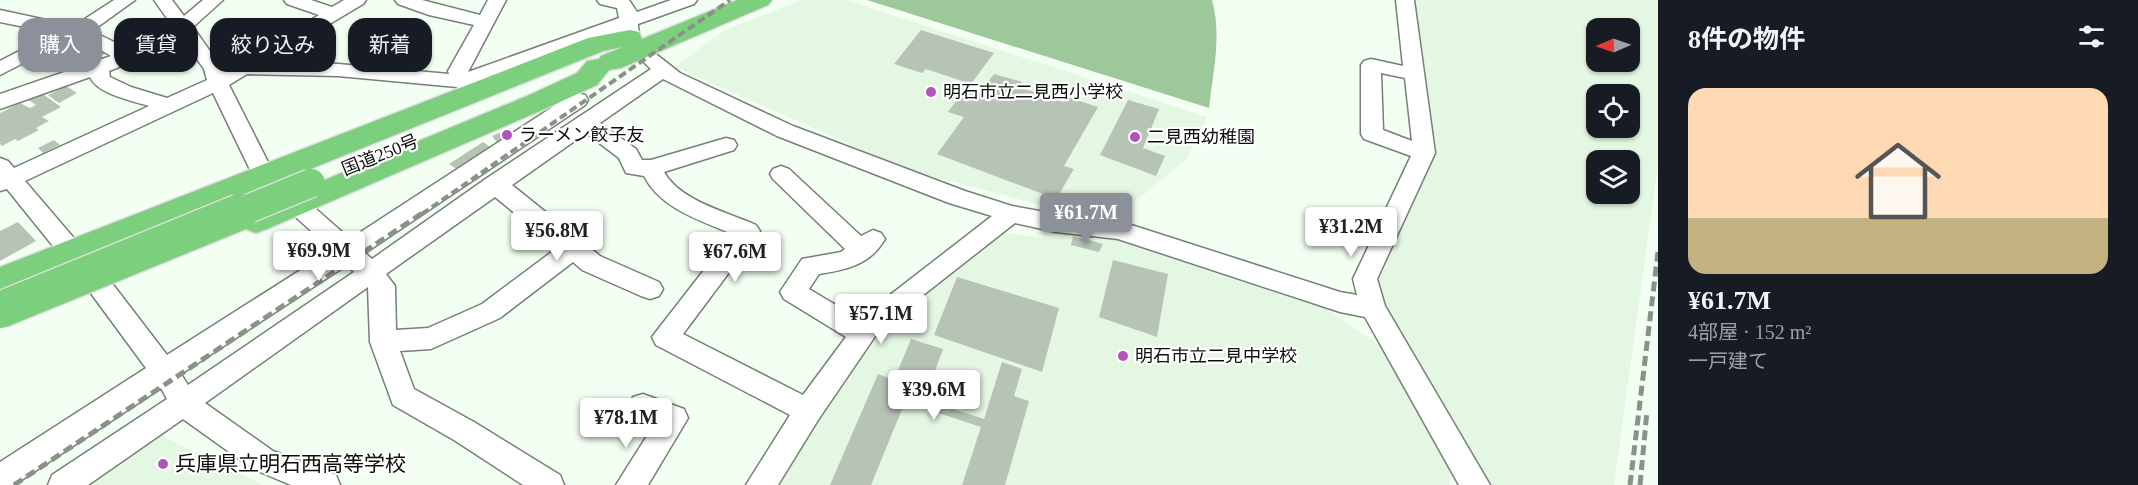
<!DOCTYPE html>
<html lang="ja">
<meta charset="utf-8">
<style>
body{margin:0;font-family:"Times New Roman","Noto Sans JP",serif;background:#242831;color:#f1f3f6;height:100vh;display:flex;flex-direction:column;font-size:22px;white-space:nowrap}
*{box-sizing:border-box;margin:0}
p{font-size:20px;color:#9ea1a6}
.icon{flex:none;width:33px;height:33px;fill:none;stroke:currentColor;stroke-width:2;stroke-linecap:round;stroke-linejoin:round}
.map{position:relative;flex:1;overflow:hidden}
.details{display:flex;flex-direction:column;background:#171b24;width:480px}
.details>*{flex:none}
.banner{position:absolute;left:18px;top:18px;width:570px;height:54px;display:flex;gap:12px}
.needle{width:39px;rotate:268deg}
.buttons{position:absolute;left:1586px;top:18px;display:grid;gap:12px}
.buttons a{display:grid;place-items:center;width:54px;height:54px;border-radius:12px;background:#171b24;box-shadow:0 2px 4px #0004;font-size:30px}
.price{position:absolute;translate:-50% -51px;padding:0 14px;border-radius:6px;background:#fff;color:#222;font-size:20px;line-height:39px;filter:drop-shadow(0 2px 3px #0008)}
.price::after{content:'';position:absolute;left:50%;top:36px;width:18px;height:14px;margin-left:-9px;background:inherit;clip-path:polygon(0 0,100% 0,50% 100%)}
.price.on{background:#8c9099;color:#fff}
ul{padding:0;list-style:none}
li{display:grid;align-content:center;gap:12px;height:318px;padding:0 30px}
li+li{border-top:2px solid #363941}
li span{display:grid;place-items:center;height:186px;border-radius:18px;color:#555}
li>.icon{margin-inline-start:auto}
span .icon{width:108px;height:108px;fill:#fffc;stroke-width:1}
li b{font-size:26px}
h2{display:flex;justify-content:space-between;align-items:center;height:72px;padding:0 30px;font-size:26px}
.chip{padding:0 21px;border-radius:18px;background:#171b24;box-shadow:0 2px 4px #0004;font-size:21px;line-height:54px}
.chip.on{background:#8c9099;color:#fff}
main{display:flex;flex:1;min-height:0}
.map>svg:first-child{display:block}
.built{fill:#e4f7e3;fill-rule:evenodd}
.water{fill:#9cc89a}
.building{fill:#b6c3b5}
.lines{fill:none;stroke-linecap:round;stroke-linejoin:round}
.minor-casing{stroke:#758174;stroke-width:3}
.highway-casing{stroke:#ddd;stroke-width:3}
.minor{fill:#fff;fill-rule:evenodd}
.highway{fill:#7ccf7c;fill-rule:evenodd}
.rail-far1{stroke:#8a9189;stroke-width:4;stroke-dasharray:8 4;stroke-linecap:butt}
.rail{stroke:#8a9189;stroke-width:5;stroke-dasharray:10 5;stroke-linecap:butt}
.highway-bridge-far1-casing{stroke:#ddd;stroke-width:31;stroke-linecap:butt}
.highway-bridge-casing{stroke:#ddd;stroke-width:39;stroke-linecap:butt}
.highway-bridge-far1{stroke:#7ccf7c;stroke-width:28}
.highway-bridge{stroke:#7ccf7c;stroke-width:36}
.poi-dot{fill:#b252bb;stroke:#fff;stroke-width:2}
.labels{text-anchor:middle;dominant-baseline:central;stroke-width:4.5;stroke-linejoin:round;paint-order:stroke}
.poi-label{font-size:18px;fill:#0b0f0b;stroke:#fff;text-anchor:start}
.street-label{font-size:18px;fill:#0b0f0b;stroke:#fff}
.near-poi-label{font-size:21px;fill:#0b0f0b;stroke:#fff;text-anchor:start}
</style>
<main>
<div class="map">
<svg width="1658" height="485" viewBox="0 0 1658 485">
<rect width="100%" height="100%" fill="#f4fff3"/>
<path class="built" d="M801,0H846L1207,117L1187,159L1142,196L1124,206L1063,211L917,172L867,152L675,67L725,30Z
M1412,0H1658V165L1614,485H1487L1374,293L1430,155ZM1596,28H1629V62H1596ZM1596,94H1629V128H1596ZM1596,160H1629V194H1596Z
M1008,233L1048,239L1073,233L1119,240L1326,308L1384,349L1449,460L1450,485H776L852,363L897,312L994,236Z
M154,431L178,444L263,485H75Z"/>
<path class="water" d="M867,0H1212C1222,35 1213,72 1209,108Z"/>
<path class="building" d="M921,30L994,53L971,84L926,69L922,73L894,64Z
M97,44L111,51L79,66L68,59Z
M994,74L1022,82L1019,87L1064,102L1067,97L1098,107L1064,166L1074,169L1056,199L937,154L964,117L948,112L965,89L979,94Z
M66,86L77,93L59,103L48,95Z
M37,90L61,107L42,117L49,121L36,128L39,130L18,141L15,139L2,146L0,144V113L20,103L30,108L36,105L24,97Z
M1128,100L1159,109L1143,148L1165,156L1156,176L1100,155Z
M510,128L516,136L500,146L492,136Z
M54,140L60,145L43,153L38,148Z
M483,142L494,150L461,172L449,164Z
M18,222L36,241L0,261V231Z
M1073,236L1103,244L1099,252L1071,245Z
M1113,260L1168,274L1157,337L1099,317Z
M957,277L1059,308L1042,372L934,335Z
M911,339L943,349L926,395L909,390L908,394L984,419L1002,362L1022,369L1014,396L1029,401L1005,485H962L981,427L905,402L871,485H830L878,374L894,380Z"/>
<g class="lines">
<defs>
<path id="minor" d="M114,0H135L92,31L128,49L176,31L154,0H172L184,16L203,0H223L193,27L224,71L231,64L239,62L319,15L287,4L284,0H311L332,7L344,0H366L363,4L266,62L338,64L449,74L448,71L474,25L429,15L398,4L395,0H422L480,15L488,0H506L468,72L619,18L617,8L600,4L597,0H629L637,12L671,0H697L694,4L638,24L639,37L652,51L680,73L793,126L965,191L1012,206L1056,214L1119,221L1340,292L1357,295L1353,279L1411,156L1364,139L1361,134V65L1364,61L1371,59L1403,66L1396,0H1414L1435,153L1377,279L1385,306L1490,485H1459L1365,317L1340,312L1118,239L1056,232L1015,223L880,329L818,420L778,485H746L790,415L656,345L652,337L732,234C700,220 661,209 644,176L626,173L619,158L586,133L512,185L600,256L659,282L663,289L659,296L650,299L641,296L582,270L573,262L500,318L431,349L400,351L414,389L474,422L560,475L564,485H523L454,440L393,405L370,342L368,287L205,403L273,451L336,475L340,485H291L253,469L183,419L88,485H48L52,475L167,399L161,388L14,485H0V462L146,368L90,292L7,189L0,191V158L8,161L14,168L149,106C133,101 97,94 90,77L0,109V94L111,56L92,45L72,38L0,75V61L54,33L0,22V10L74,26ZM620,31L623,42L651,69L487,178L372,259L365,253L585,105L588,100L585,95L578,93L571,95L350,239L272,170L229,85L247,74L338,76L457,87L463,96L470,97L477,96L480,91L475,84ZM184,41L204,69L207,80L167,98L131,87L110,77L109,71ZM1381,73L1405,78L1412,141L1383,130ZM663,79L777,136L949,203L992,216L859,319L809,289L819,274C846,270 870,265 885,239L881,233L873,230L861,236L789,169L781,166L773,169L770,174L773,179L845,249L841,252L802,259L780,292L784,299L846,337L803,395L683,334L760,231L756,225C727,212 680,201 664,172L734,150L737,145L734,140L726,138L651,160H642L636,149L600,123ZM213,93L255,180L332,250L167,355L108,278L25,181ZM495,197L557,248L482,304L428,328L396,330L395,286L386,274ZM347,265L354,272L188,385L181,374Z
M643,394L684,409L688,418L648,485H616L655,423L633,415L629,406L633,397Z"/>
<path id="highway" d="M737,0H772L768,5L621,68L609,70L597,85L547,108L267,229L256,233L245,229L240,221L245,213L527,96L577,73L587,61L599,59L601,56L623,47L603,51L0,294V267L588,38L630,30L639,32L642,39Z"/>
</defs>
<use href="#minor" class="minor-casing"/>
<use href="#highway" class="highway-casing"/>
<use href="#minor" class="minor"/>
<use href="#highway" class="highway"/>
<path class="rail-far1" d="M422,214L730,0"/>
<path class="rail" d="M14,485L424,212
M1630,485L1658,252
M1640,485L1647,411"/>
<defs>
<path id="highway-bridge-far1" d="M236,214L311,183"/>
<path id="highway-bridge" d="M0,310L240,212"/>
</defs>
<use href="#highway-bridge-far1" class="highway-bridge-far1-casing"/>
<use href="#highway-bridge" class="highway-bridge-casing"/>
<use href="#highway-bridge-far1" class="highway-bridge-far1"/>
<use href="#highway-bridge" class="highway-bridge"/>
</g>
<g class="poi-dot">
<circle cx="931" cy="92" r="6"/>
<circle cx="507" cy="135" r="6"/>
<circle cx="1135" cy="137" r="6"/>
<circle cx="1123" cy="356" r="6"/>
<circle cx="163" cy="464" r="6"/>
</g>
<g class="labels">
<g class="poi-label">
<text x="943" y="92">明石市立二見西小学校</text>
<text x="519" y="135">ラーメン餃子友</text>
<text x="1147" y="137">二見西幼稚園</text>
<text x="1135" y="356">明石市立二見中学校</text>
</g>
<g class="street-label">
<text transform="translate(380 155) rotate(-22)">国道250号</text>
</g>
<g class="near-poi-label">
<text x="175" y="464">兵庫県立明石西高等学校</text>
</g>
</g>
</svg>
<div class="buttons">
<a><svg class="needle" viewBox="-14 -14 28 28"><path d="M0-13l5 13h-10z" fill="#e53935"/><path d="M0 13l5-13h-10z" fill="#9ea1a6"/></svg></a>
<a><svg class="icon" aria-label="locate" viewBox="0 0 24 24"><circle cx="12" cy="12" r="6"/><path d="M12 2v4M12 18v4M2 12h4M18 12h4"/></svg></a>
<a><svg class="icon" aria-label="layers" viewBox="0 0 24 24"><path d="M12 4l9 5-9 5-9-5zM3 14l9 5 9-5"/></svg></a>
</div>
<b class="price on" style="left:1086px;top:244px">¥61.7M</b>
<b class="price" style="left:1351px;top:258px">¥31.2M</b>
<b class="price" style="left:557px;top:262px">¥56.8M</b>
<b class="price" style="left:319px;top:282px">¥69.9M</b>
<b class="price" style="left:735px;top:283px">¥67.6M</b>
<b class="price" style="left:881px;top:345px">¥57.1M</b>
<b class="price" style="left:934px;top:421px">¥39.6M</b>
<b class="price" style="left:626px;top:449px">¥78.1M</b>
<div class="banner">
<a class="chip on">購入</a>
<a class="chip">賃貸</a>
<a class="chip">絞り込み</a>
<a class="chip">新着</a>
</div>
</div>
<section class="details">
<h2>8件の物件<svg class="icon" aria-label="filters" viewBox="0 0 24 24"><path d="M4 7h16M4 17h16"/><circle cx="9" cy="7" r="2"/><circle cx="15" cy="17" r="2"/></svg></h2>
<ul>
<li><span style="background:linear-gradient(#ffd9b3 70%,#c2b280 0)"><svg class="icon" aria-label="home" viewBox="0 0 24 24"><path d="M3 11l9-7 9 7M6 9v11h12V9"/></svg></span><div><b>¥61.7M</b><p>4部屋 · 152 m²</p><p>一戸建て</p></div></li>
</ul>
</section>
</main>
